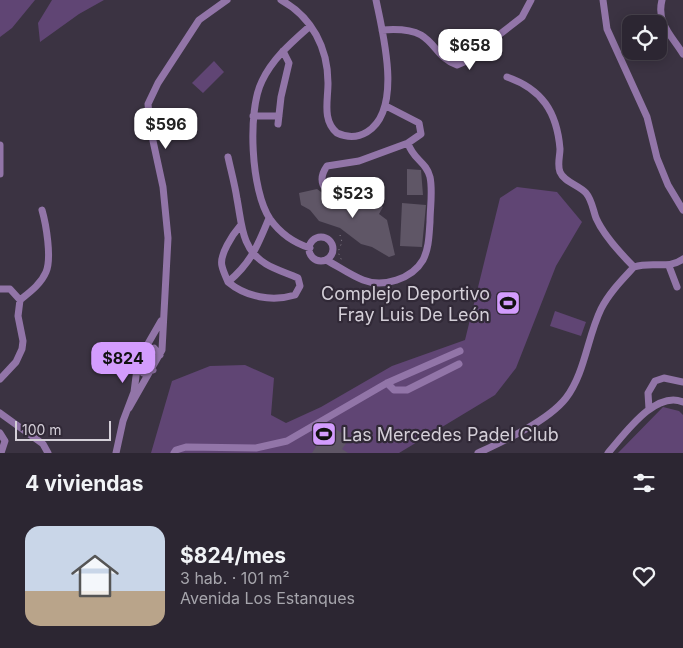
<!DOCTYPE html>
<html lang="es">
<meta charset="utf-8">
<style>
body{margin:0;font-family:Inter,sans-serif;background:#38323e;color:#f1f3f6;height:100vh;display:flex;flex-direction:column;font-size:19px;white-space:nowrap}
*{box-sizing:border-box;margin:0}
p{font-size:16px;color:#a6a5ac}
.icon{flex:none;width:28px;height:28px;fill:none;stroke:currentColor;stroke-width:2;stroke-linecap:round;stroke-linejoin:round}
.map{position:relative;height:453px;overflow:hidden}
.panel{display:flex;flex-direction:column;background:#2c2632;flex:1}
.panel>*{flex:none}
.buttons{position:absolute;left:622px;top:15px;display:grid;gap:10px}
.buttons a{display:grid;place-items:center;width:45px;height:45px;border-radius:10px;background:#2c2632;box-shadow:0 2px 12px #0003,0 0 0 1px #48434d;font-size:25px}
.scale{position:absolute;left:15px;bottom:12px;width:96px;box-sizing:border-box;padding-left:5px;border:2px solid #d4cfd8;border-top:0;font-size:14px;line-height:18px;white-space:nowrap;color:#d4cfd8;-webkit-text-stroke:4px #312937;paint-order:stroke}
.price{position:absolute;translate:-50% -42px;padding:0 11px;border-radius:10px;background:#fff;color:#222;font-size:16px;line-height:32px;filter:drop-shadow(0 1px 2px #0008)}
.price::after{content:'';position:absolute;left:50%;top:30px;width:15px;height:11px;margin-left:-8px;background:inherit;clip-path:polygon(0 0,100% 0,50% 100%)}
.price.active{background:#d39cfd;color:#111}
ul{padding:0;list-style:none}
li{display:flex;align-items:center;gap:15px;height:125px;padding:0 25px}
li span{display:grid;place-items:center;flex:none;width:140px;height:100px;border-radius:15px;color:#555}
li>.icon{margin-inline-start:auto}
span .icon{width:60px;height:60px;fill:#fffc;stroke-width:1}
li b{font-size:21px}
h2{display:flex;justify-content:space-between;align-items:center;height:60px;padding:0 25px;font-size:21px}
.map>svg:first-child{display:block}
.green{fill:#604574}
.building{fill:#5f5666}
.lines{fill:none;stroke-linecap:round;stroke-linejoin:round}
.path{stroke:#8a838f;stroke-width:1;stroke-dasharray:1 4;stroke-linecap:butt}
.minor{stroke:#9275a8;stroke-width:7}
.labels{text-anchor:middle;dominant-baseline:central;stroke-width:4.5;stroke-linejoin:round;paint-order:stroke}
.poi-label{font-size:18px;fill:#d4cfd8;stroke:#312937;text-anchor:end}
</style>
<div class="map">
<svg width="683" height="453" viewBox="0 0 683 453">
<rect width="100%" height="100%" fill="#3b3342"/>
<path class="green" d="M0,0H35L12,28L0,37Z
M52,0H104L79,14L40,42L38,23Z
M214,61L224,72L203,93L192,83Z
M517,187L557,192L582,222L556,266L516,368L495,395L399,453H151L172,381L210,366L245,365L274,378L271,415L286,423L321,407L392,366L465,340L500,198Z
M555,311L586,322L581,336L550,326Z
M663,407L679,411L683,415V453H618Z"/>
<path class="building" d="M407,169L421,170L423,195H407Z
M317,189L336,203L353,198L357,191L383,207L379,214L387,220L395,255L389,257L372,247L361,244L340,228L319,221L310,210L301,205L299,193Z
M402,203L426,205L422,247L400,246Z
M329,425L350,438L342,449L348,453H312Z"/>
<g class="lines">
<path class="path" d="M340,235L342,242L338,252L342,261"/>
<path class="minor" d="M281,0C312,17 328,48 328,83C328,101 322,120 337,133C348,138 357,138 367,132C403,110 383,34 376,0
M603,0L607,29L647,117L657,158L668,185L683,210
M662,0C656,23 672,36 683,54
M382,30C394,29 410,29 421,35C436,44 438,58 457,65L464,62L522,17L531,0
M507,77C542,89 557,112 560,149C560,156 557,165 560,172C564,182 579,185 586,193C592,200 593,210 596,218C604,236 620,253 634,267
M253,116H279
M278,124L281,97L289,63L283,51
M0,145V174
M228,157C231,171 235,185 237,199C242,224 241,249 266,264C276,270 287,273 298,278L300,286L295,295C272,302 246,297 228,282C251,263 258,245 269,218
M338,198C323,192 317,180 327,166L359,161L408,143L421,134L419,123L386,106
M309 249a12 12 0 1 1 24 0a12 12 0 1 1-24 0Z
M310,248C294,243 280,233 270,219C251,191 247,111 262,81C273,58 292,42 310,26
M326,260C338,266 350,275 363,280C383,288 412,279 423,260C429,248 429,235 430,222C430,208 433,191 430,177C426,161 413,160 408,143
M669,266L677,287
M634,267C653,261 668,270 683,259
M228,282C226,277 223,271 222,266C219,255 233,234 240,226
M0,289H10L20,300L18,316L23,341L22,349L16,362L0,379
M20,300C30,292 41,284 46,272C52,258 46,224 42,210
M143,352L154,348L160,355
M136,366L143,373L153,370
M387,383L394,390H407L459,364
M129,408L162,350L168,238L163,187L150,127L148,104L158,83L199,20L227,0
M649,409L648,393L655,381L664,378L683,382
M0,413L43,444L48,453
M0,433L5,441L1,453
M116,453L123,421L134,392L138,361L161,321
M174,453L176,450L186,447L256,448L287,441L387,383L460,351
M478,453C504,441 548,421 566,398C585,373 587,338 601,309C609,293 622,280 634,267
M608,453C624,435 655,390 683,402"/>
</g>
<defs>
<symbol id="stadium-square" viewBox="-11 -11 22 22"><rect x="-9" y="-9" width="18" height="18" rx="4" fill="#d39cfd" stroke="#312937"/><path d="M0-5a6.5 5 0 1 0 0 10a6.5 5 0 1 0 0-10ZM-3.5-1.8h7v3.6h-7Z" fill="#111"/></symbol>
</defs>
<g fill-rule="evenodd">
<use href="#stadium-square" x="494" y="289" width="28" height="28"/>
<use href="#stadium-square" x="310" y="420" width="28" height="28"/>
</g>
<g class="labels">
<g class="poi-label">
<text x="490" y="293">Complejo Deportivo<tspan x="490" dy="21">Fray Luis De León</tspan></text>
<text x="342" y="434" text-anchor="start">Las Mercedes Padel Club</text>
</g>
</g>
</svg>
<div class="buttons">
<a><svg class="icon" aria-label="locate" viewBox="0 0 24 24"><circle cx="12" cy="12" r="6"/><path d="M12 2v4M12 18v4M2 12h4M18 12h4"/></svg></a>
</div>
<div class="scale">100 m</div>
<b class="price" style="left:470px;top:71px">$658</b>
<b class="price" style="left:166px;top:150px">$596</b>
<b class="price" style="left:353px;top:219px">$523</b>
<b class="price active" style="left:123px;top:384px">$824</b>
</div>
<section class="panel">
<h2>4 viviendas<svg class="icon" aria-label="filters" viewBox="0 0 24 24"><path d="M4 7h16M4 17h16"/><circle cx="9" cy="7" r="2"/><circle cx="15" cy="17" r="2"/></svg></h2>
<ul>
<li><span style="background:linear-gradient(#c9d6e8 65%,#b9a48a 0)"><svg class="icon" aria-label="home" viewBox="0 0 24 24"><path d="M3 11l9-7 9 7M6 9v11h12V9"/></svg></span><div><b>$824/mes</b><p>3 hab. · 101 m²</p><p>Avenida Los Estanques</p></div><svg class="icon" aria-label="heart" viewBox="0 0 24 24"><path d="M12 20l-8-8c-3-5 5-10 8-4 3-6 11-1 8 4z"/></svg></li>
</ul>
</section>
